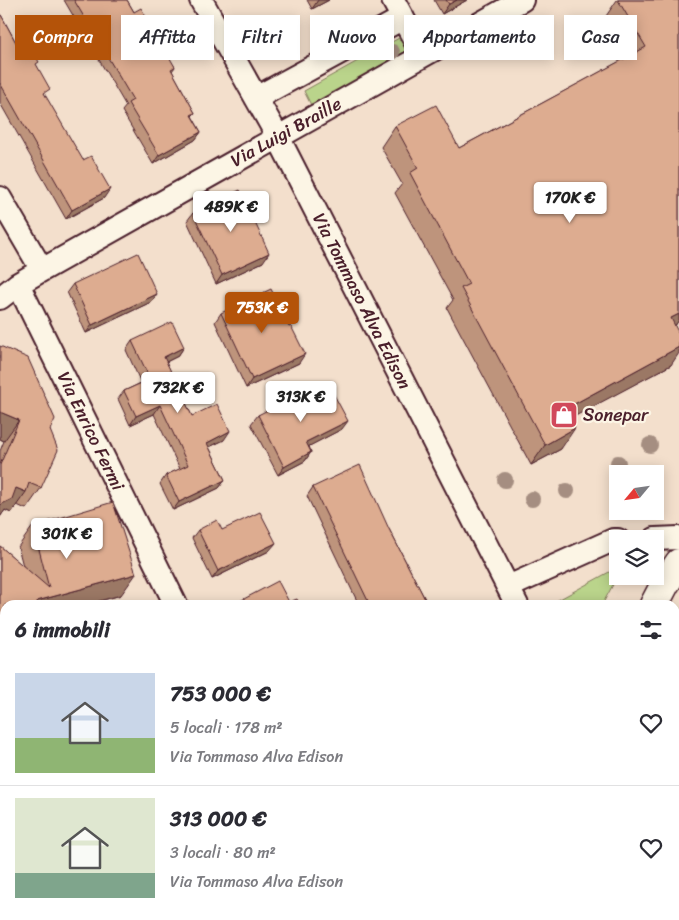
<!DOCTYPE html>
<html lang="it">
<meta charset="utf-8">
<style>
body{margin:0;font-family:Sriracha,sans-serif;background:#f7f7f7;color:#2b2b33;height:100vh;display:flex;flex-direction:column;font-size:19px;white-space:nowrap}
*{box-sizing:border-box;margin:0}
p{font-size:16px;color:#7c7c81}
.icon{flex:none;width:28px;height:28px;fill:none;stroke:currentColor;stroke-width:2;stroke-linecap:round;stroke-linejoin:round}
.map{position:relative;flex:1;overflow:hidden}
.panel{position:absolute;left:0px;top:600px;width:680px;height:320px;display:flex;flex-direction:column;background:#fff;border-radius:15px 15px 0 0;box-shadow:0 2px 12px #0003}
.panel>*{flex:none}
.banner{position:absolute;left:15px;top:15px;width:650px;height:45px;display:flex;gap:10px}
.needle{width:32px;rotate:241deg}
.controls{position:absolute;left:609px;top:465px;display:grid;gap:10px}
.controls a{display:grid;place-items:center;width:55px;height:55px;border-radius:0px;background:#fff;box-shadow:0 2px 12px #0003;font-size:25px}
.price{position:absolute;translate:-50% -42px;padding:0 11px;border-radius:5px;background:#fff;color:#222;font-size:16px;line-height:32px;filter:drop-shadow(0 1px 2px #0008)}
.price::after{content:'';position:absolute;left:50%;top:30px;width:15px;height:11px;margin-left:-8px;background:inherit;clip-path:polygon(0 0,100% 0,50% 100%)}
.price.active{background:#b45309;color:#fff}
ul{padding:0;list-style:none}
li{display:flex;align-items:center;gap:15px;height:125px;padding:0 15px}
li+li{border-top:1px solid #e1e1e2}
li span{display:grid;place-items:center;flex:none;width:140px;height:100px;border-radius:0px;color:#555}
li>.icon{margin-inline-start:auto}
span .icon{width:60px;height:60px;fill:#fffc;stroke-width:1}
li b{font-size:21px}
h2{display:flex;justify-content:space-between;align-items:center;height:60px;padding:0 15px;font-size:21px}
.tag{padding:0 18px;border-radius:0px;background:#fff;box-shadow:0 2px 12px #0003;font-size:18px;line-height:45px}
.tag.active{background:#b45309;color:#fff}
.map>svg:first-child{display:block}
.green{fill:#bad48b;stroke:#827a5b}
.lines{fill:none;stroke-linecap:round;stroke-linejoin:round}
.service-casing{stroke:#4a1f2b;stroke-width:15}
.minor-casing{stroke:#4a1f2b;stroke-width:26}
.tertiary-casing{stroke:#4a1f2b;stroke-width:31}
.service{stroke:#fcf5e5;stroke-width:11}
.minor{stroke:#fcf5e5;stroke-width:22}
.tertiary{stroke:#fcf5e5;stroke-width:28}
.tree{fill:#a58e81}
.wall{fill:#be947c;stroke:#4a1f2b}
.shaded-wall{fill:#9b7865;stroke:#4a1f2b}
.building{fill:#ddac90;stroke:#4a1f2b}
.labels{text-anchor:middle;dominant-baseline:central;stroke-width:4.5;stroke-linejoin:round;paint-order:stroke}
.street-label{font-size:18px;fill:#4a1f2b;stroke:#fcf5e5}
.poi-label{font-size:18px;fill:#4a1f2b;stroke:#fcf5e5;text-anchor:start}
</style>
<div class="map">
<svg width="679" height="920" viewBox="0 0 679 920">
<rect width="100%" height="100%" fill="#f3dfcc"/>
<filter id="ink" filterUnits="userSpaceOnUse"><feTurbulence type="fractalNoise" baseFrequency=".02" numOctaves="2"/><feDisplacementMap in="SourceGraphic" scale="10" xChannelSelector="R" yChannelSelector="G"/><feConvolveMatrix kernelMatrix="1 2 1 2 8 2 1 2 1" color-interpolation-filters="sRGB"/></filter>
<g filter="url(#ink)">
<path class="green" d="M399,38L408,53L312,107L304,91Z
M611,571L616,572L615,581L602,605H549Z
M675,726H679V758L675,757Z"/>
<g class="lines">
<defs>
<path id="service" d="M675,788L679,789"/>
<path id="minor" d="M201,0L278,137L517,605
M393,0L423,55
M256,98L403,18
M0,198L42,270
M18,284L176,605
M0,298L18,284L42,270L522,0
M655,539L679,538
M508,587L613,540H618
M0,765L5,766"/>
<path id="tertiary" d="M654,605L665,584L679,563
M616,915L617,920"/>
</defs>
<use href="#service" class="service-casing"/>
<use href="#minor" class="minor-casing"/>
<use href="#tertiary" class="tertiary-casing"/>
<use href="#service" class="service"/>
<use href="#minor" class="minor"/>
<use href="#tertiary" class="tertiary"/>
</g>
<g class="tree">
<circle cx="392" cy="52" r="8"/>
<circle cx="650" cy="445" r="8"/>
<circle cx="618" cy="463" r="8"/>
<circle cx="505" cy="480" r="8"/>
<circle cx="567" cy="491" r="8"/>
<circle cx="532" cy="499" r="8"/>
</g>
<path class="wall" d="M64,0H127L134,12L175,67L172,71L195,113L192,116L201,132L195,140L153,164L122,111L126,106Z
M307,0H329L312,9Z
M434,0H467L442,14Z
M617,0H679V320L675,326L671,365L570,418L561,449L531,465L447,308L453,300L395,193L402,184L381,147L395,126L459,148L626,58L604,19Z
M0,13L20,50L37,66L45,96L104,198L66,219L0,103Z
M193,213L263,262L216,284L187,221Z
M73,284L151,302L86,333L67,292Z
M221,313L299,363L246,388L215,322Z
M132,341L184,347L178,356L166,362L192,416L224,440L209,447L225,480L219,488L173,510L160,484L166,475L180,469L154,414L130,425L118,399L124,391L141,383L126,350Z
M0,346L50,430L41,488L26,509L17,505L11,513L5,510L0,517V451L4,441L0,439Z
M317,398L342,429L309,446L311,452L305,461L278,475L251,424L258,415Z
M313,487L389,529L428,605H359L307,496Z
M33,526L121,595L85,605H5V733L0,732V546L23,566L18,547Z
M198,530H222L269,551L212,579L192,538Z
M240,601L289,602L300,605H237Z
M677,823L679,920H646L647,915H675V825Z
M21,915H75L74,920H21Z
M119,915H176V920H119Z
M207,915H259V920H207Z
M320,915H381L380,920H320Z
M447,915H503V920H448Z"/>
<path class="shaded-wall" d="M318,0H329L312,9Z
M457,0H467L442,14L449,4Z
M201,132L195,140L153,164L159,155Z
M110,189L104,198L66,219L72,210Z
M269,253L263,262L216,284L222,275Z
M157,294L151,302L86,333L92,325Z
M679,314V320L671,331V318Z
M184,347L178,356L158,366L164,357Z
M679,347V353L671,365L551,429L565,409Z
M305,354L299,363L246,388L252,379Z
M160,405L154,414L130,425L136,416Z
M0,412L19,420L4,441L0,439Z
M348,421L342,429L300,451L306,442Z
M575,428L561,449L531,465L545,445Z
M230,431L224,440L201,451L207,443Z
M311,452L305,461L278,475L284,467Z
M225,480L219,488L173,510L179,502Z
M16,488L26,492L11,513L5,510L0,517V505Z
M276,543L269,551L212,579L218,571Z
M136,574L121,595L85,605H35L37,601Z
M0,670H5V672L0,679Z
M5,713V733L0,732V720Z"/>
<path class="building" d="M74,0H127L134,12L141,8L175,67L171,69L195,113L191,115L201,132L159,155L128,103L133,100Z
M446,0H457L449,4Z
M618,0H679V314L671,318L679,334V347L565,409L575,428L545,445L461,288L469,284L410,173L418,168L395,126L436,105L459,148L646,47Z
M0,13L20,50L29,45L39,62L36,64L50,89L44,93L83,160L91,156L110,189L72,210L0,83Z
M240,190L269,253L222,275L193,213Z
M138,253L157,294L92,325L73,284Z
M271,289L289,327L291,326L305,354L252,379L221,313Z
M172,322L184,347L164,357L192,416L217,404L230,431L207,443L225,480L179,502L166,475L188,465L160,405L136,416L124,391L150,379L132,341Z
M0,346L28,358L55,419L50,430L58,450L41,488L29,483L26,492L16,488L12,499L0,505V465L19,420L0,412Z
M311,388L317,398L332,391L348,421L306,442L311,452L284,467L258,415Z
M360,465L389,529L428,605H370L313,487Z
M113,502L136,574L37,601L38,605H5V670H0V546L49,588L33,526Z
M260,512L276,543L218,571L198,530L217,520L222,530Z
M278,581L289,602L297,599L300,605H242L240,601Z
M677,823H679V920H652V915H675V827Z
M35,915H75L74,920H35Z
M133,915H176V920H133Z
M221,915H259V920H220Z
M334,915H381L380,920H334Z
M454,915H503V920H455Z"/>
</g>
<defs>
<symbol id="shop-square" viewBox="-11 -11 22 22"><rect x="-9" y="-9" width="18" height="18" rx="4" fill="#d1495b" stroke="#fcf5e5"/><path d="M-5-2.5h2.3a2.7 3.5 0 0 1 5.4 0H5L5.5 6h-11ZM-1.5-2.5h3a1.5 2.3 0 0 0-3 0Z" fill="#fff"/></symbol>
</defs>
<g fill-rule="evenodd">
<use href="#shop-square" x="548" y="399" width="32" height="32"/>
</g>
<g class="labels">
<g class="street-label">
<text transform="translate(286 132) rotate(-29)">Via Luigi Braille</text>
<text transform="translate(362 301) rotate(63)">Via Tommaso Alva Edison</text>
<text transform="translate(91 431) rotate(64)">Via Enrico Fermi</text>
</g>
<g class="poi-label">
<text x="583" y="415">Sonepar</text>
</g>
</g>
</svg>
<div class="controls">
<a><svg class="needle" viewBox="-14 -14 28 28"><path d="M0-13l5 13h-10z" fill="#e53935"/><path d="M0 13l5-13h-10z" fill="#7c7c81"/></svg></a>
<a><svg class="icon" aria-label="layers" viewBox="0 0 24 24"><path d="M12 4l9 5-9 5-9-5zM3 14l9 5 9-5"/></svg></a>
</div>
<b class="price" style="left:570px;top:224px">170K €</b>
<b class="price" style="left:231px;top:233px">489K €</b>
<b class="price active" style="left:262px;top:334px">753K €</b>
<b class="price" style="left:178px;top:414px">732K €</b>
<b class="price" style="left:301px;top:423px">313K €</b>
<b class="price" style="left:67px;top:560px">301K €</b>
<div class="banner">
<a class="tag active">Compra</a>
<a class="tag">Affitta</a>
<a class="tag">Filtri</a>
<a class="tag">Nuovo</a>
<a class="tag">Appartamento</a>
<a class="tag">Casa</a>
</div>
<section class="panel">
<h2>6 immobili<svg class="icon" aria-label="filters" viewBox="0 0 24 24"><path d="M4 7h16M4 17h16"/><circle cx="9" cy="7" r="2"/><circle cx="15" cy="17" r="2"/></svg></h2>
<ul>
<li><span style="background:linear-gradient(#c9d6e8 65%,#8fb573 0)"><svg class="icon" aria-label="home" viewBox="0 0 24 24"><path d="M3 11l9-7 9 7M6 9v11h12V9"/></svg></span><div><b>753 000 €</b><p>5 locali · 178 m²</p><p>Via Tommaso Alva Edison</p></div><svg class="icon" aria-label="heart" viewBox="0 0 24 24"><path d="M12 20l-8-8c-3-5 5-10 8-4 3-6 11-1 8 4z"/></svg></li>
<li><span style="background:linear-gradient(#dfe7d0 75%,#7fa58c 0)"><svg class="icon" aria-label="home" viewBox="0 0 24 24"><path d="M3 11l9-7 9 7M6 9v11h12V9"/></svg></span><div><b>313 000 €</b><p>3 locali · 80 m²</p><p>Via Tommaso Alva Edison</p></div><svg class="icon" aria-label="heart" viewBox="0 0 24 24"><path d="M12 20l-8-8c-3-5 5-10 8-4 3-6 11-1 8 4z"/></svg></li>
</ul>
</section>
</div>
